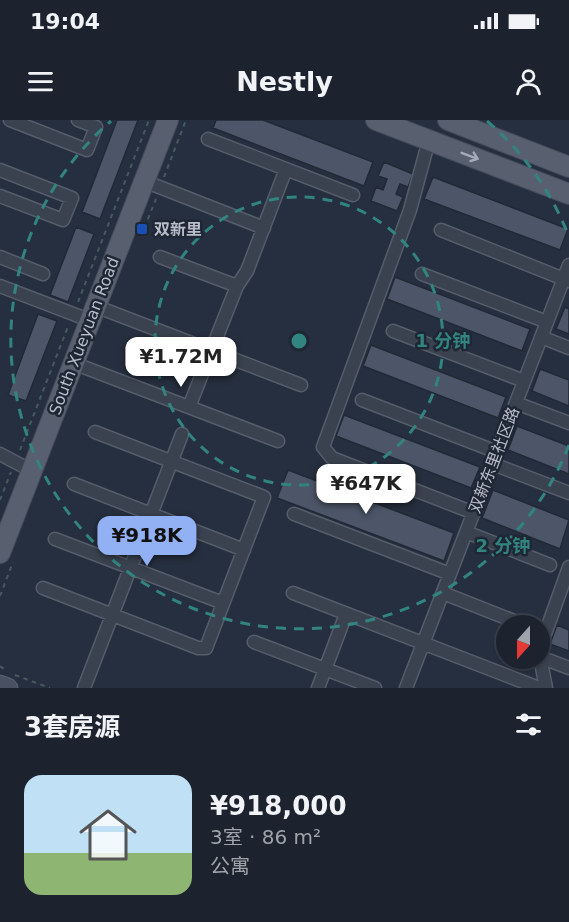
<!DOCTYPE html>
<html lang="zh">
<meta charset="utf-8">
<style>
body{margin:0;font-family:"DejaVu Sans","Noto Sans SC",sans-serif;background:#252b37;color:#f1f3f6;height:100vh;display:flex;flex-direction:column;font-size:22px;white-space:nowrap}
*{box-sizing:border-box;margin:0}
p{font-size:20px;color:#a0a4aa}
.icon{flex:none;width:33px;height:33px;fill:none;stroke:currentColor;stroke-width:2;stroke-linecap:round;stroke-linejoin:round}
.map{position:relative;height:568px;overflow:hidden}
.panel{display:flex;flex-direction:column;background:#1c232f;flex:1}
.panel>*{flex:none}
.needle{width:39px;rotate:201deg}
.tools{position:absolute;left:496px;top:495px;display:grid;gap:12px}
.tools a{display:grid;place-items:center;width:54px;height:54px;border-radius:50%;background:#1c232f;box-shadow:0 2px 4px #0004,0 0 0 2px #3a404b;font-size:30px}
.price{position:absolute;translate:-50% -51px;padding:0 14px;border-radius:12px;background:#fff;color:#222;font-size:20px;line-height:39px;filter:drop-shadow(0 2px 3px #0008)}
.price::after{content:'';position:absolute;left:50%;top:36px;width:18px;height:14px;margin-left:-9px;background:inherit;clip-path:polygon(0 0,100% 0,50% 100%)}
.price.active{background:#91b1f4;color:#111}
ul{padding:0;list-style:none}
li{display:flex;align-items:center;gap:18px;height:150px;padding:0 24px}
li span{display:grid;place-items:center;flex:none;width:168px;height:120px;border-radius:18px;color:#555}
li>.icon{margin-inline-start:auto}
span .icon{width:72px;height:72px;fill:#fffc;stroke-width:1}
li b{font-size:26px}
h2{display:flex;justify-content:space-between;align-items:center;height:72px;padding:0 24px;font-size:26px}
.status{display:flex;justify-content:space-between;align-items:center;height:42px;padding:0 30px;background:#1c232f;direction:ltr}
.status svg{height:16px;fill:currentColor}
header{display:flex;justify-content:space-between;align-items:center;height:78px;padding:0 24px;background:#1c232f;font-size:27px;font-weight:600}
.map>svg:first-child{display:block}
.building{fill:#4c5668;stroke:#212936;stroke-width:1.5}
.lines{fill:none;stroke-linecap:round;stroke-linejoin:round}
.street-casing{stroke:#555d6a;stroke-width:15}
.secondary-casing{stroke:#555d6a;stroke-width:21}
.primary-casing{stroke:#444b58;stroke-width:22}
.path{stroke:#46595d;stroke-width:2;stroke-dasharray:4.5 4.5;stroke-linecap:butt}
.street{stroke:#3a424f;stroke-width:12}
.secondary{stroke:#485062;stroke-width:18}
.primary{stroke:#58606f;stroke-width:20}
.oneway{stroke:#a4aab8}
.ring{fill:none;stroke:#318480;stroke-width:3;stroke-dasharray:10 8}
.transit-dot{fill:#1a4fb4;stroke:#1f2734;stroke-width:2}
.labels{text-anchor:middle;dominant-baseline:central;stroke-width:5;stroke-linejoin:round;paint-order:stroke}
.poi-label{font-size:16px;font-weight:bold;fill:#b7bdca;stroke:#1f2734;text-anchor:start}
.street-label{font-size:16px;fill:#b7bdca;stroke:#1f2734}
.centre{fill:#318480;stroke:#1f2734;stroke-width:3}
.ring-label{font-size:18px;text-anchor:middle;font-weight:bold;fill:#318480;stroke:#1f2734;stroke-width:5;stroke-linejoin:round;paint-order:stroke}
</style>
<div class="status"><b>19:04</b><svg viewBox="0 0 49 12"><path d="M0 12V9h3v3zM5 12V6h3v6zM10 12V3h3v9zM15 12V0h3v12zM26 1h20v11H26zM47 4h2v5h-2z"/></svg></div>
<header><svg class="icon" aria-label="menu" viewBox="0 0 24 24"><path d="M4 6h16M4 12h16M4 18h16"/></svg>Nestly<svg class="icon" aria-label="person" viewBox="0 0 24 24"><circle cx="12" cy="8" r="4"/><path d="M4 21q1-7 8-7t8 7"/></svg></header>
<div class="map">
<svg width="569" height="568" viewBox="0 0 569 568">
<rect width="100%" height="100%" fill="#262f3f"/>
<path class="building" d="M117,0H138L100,99L82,92Z
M216,0H263L373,42L364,66L213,8Z
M384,42L413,54L408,67L400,64L396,74L403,77L397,91L371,81L376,67L383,70L387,59L378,56Z
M433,57L568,109L560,130L424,79Z
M76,107L94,114L68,182L50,175Z
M395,157L530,209L522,231L387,179Z
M565,187L569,189V214L556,209Z
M38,194L57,201L26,281L8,275Z
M371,225L506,277L498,298L363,246Z
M540,249L569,260V286L532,271Z
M344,295L480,347L471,368L336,316Z
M517,306L569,326V354L508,330Z
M288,350L454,413L444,441L277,378Z
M493,370L569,400L560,429L482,398Z
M557,505L569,510V531L550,524Z"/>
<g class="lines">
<defs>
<path id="street" d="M10,0L87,30L96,7L78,0
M208,19L353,75
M429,20L410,90L323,327L332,338L474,393
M0,50L72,78L63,100L0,76
M144,61L264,108
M441,110L569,161
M0,137L43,154
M160,137L237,166L189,287
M422,154L547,202
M0,166L89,200
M237,166L247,151L286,49
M95,186L301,265
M393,211L524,261
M541,217L569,228
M73,243L278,321
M362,280L497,332
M516,283L569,303
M0,334L32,351
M493,344L569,373
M74,364L244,430
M294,394L450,454
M466,412L550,445
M55,419L223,483
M43,468L198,528H206L264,377L95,312
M293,473L539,568
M443,473L524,505
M254,522L375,568
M540,528L569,447
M540,533V537L569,548
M540,537L546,568
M84,568L182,314
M318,568L346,494
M406,568L569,145"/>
<path id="secondary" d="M0,565L8,568"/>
<path id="primary" d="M376,0L569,74
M448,0L569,47
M0,433L168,0"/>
</defs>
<use href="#street" class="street-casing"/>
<use href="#secondary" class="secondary-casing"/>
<use href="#primary" class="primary-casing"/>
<path class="path" d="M164,57L186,0
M141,116L156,79
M78,182L149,0
M20,330L69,204
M0,380L11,352
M0,476L13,442
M0,546L7,551
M15,555L50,568"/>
<use href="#street" class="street"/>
<use href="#secondary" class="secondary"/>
<use href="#primary" class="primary"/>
</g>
<defs><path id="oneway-shaft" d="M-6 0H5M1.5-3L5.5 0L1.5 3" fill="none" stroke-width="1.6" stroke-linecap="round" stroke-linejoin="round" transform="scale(1.5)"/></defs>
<use class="oneway" href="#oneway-shaft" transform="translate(470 36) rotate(21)"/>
<g class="ring">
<circle cx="299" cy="221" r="144"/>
<path d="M569 325A289 289 0 1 1 111 1M487 1A289 289 0 0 1 569 117"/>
</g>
<rect class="transit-dot" x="136" y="103" width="12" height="12" rx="3"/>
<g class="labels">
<g class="poi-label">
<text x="154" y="109">双新里</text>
</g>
<g class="street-label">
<text transform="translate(84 216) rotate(-69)">South Xueyuan Road</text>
<text transform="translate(494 340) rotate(-69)">双新东里社区路</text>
</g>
</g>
<circle cx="299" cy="221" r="9" class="centre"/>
<g class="ring-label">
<text x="443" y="227">1 分钟</text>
<text x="503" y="432">2 分钟</text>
</g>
</svg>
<div class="tools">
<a><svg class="needle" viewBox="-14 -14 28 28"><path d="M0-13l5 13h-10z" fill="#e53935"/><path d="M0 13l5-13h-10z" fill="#a0a4aa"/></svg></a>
</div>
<b class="price" style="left:181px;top:268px">¥1.72M</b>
<b class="price" style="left:366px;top:395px">¥647K</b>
<b class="price active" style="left:147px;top:447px">¥918K</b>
</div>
<section class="panel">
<h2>3套房源<svg class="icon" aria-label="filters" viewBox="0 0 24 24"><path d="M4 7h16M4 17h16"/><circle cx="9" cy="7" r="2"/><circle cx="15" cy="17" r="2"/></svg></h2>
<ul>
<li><span style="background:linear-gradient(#bfe0f5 65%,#8fb573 0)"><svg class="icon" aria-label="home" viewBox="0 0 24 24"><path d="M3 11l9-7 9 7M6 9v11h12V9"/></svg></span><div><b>¥918,000</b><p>3室 · 86 m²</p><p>公寓</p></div></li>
</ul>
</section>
